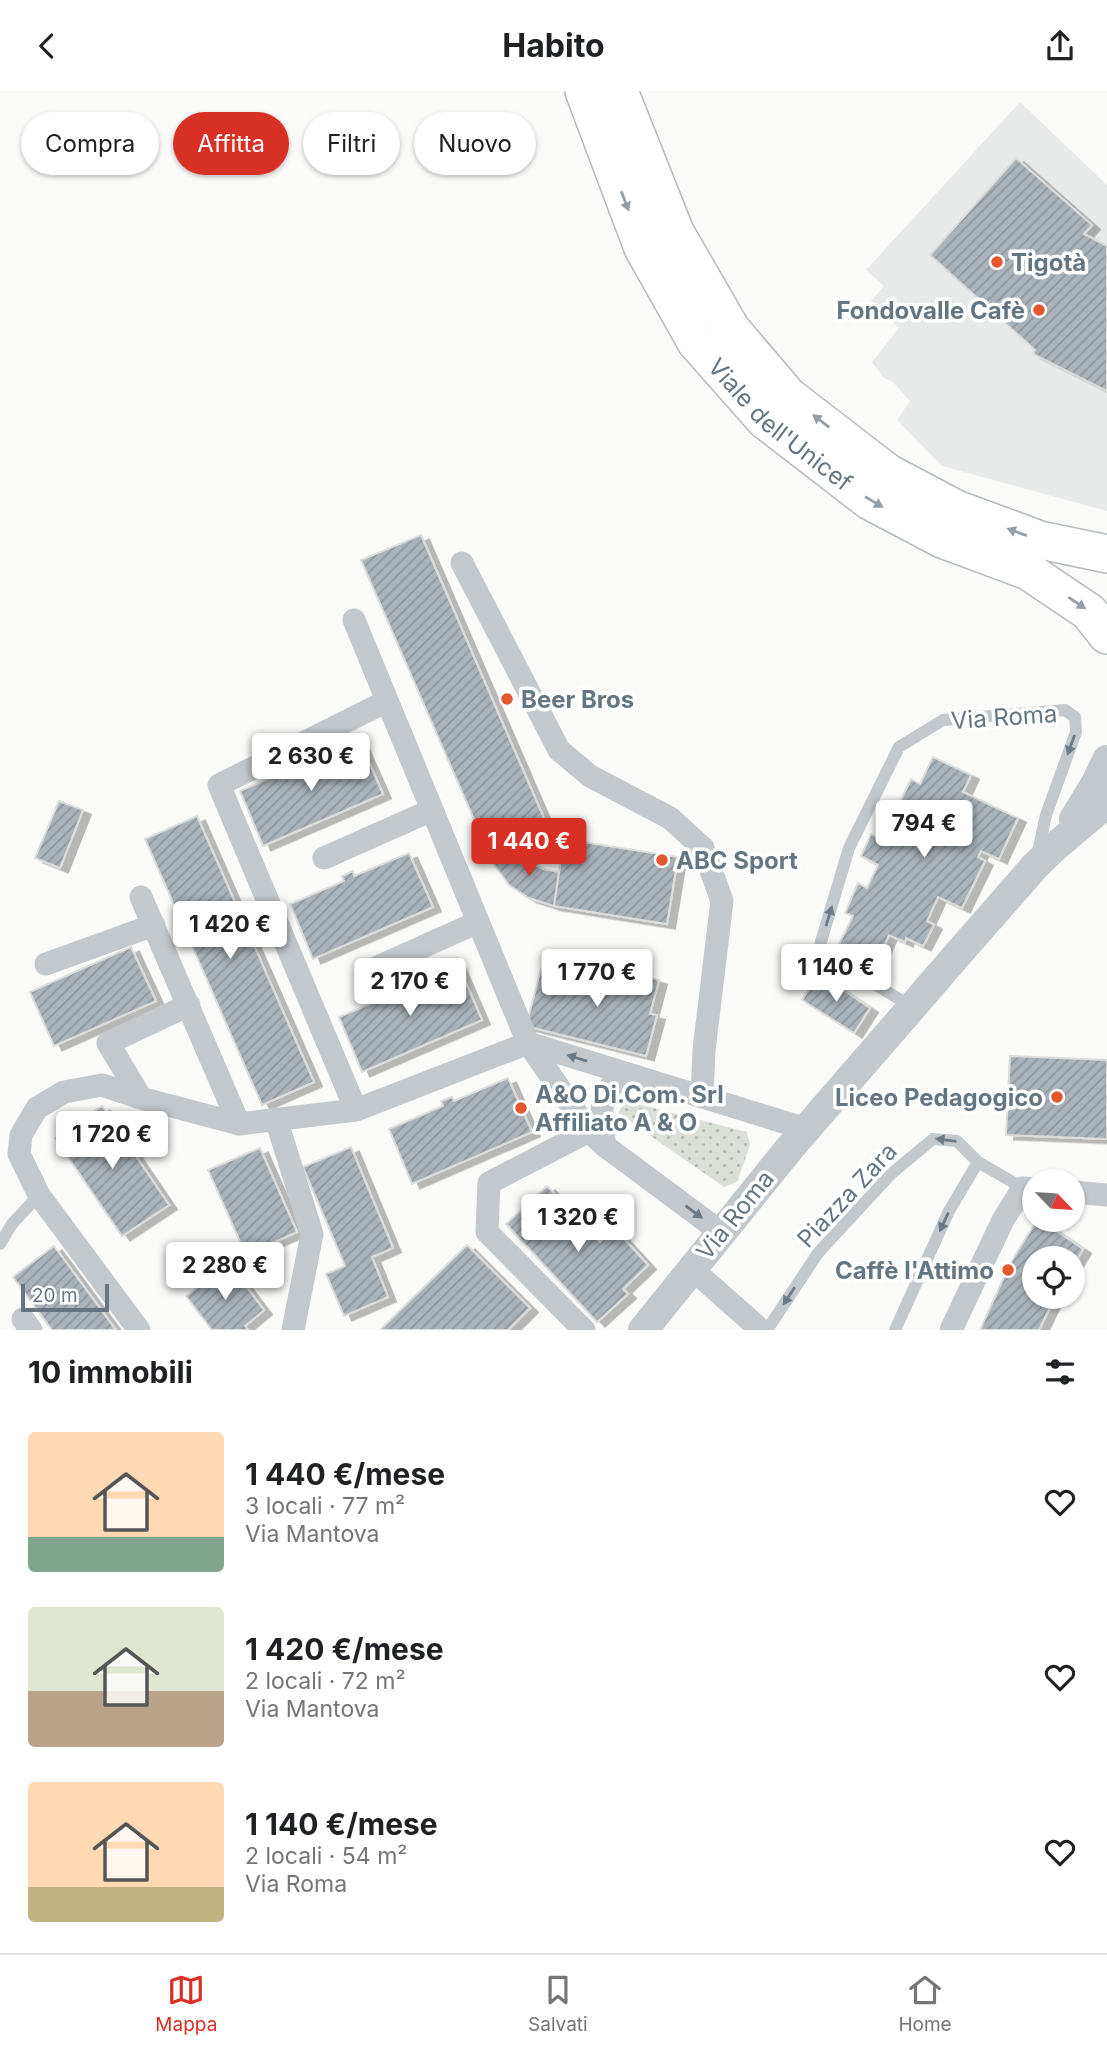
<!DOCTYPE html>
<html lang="it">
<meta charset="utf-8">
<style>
body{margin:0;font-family:Inter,sans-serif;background:#f2f2f2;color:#202124;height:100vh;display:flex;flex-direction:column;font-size:26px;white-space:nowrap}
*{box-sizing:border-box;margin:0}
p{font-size:23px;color:#757577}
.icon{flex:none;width:38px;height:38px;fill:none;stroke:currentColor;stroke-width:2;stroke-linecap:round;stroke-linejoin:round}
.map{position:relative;height:1239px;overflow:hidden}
.details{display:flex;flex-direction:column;background:#fff;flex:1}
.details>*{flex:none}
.top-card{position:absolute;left:21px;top:21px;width:700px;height:63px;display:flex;gap:14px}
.needle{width:46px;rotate:115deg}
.buttons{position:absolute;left:1022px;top:1078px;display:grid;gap:14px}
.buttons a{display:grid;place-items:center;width:63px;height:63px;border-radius:50%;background:#fff;box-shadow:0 2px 5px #0004;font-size:35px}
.scale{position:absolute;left:21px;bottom:18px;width:88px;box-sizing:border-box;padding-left:7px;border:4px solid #657683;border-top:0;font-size:19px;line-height:24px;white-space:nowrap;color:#657683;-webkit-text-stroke:5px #fff;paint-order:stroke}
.price{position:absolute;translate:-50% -60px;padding:0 16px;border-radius:7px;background:#fff;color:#222;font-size:23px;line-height:46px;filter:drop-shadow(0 2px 4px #0008)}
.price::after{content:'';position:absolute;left:50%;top:42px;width:21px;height:16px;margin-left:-10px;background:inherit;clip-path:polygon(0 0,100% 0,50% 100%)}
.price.current{background:#d93025;color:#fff}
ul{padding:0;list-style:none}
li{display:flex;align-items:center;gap:21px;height:175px;padding:0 28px}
li span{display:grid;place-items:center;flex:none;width:196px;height:140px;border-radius:7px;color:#555}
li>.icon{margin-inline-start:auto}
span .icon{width:84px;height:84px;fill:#fffc;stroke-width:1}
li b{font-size:30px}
h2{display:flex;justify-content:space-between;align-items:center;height:84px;padding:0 28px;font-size:30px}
.tag{padding:0 24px;border-radius:32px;background:#fff;box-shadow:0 2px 5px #0004;font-size:24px;line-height:63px}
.tag.current{background:#d93025;color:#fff}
header{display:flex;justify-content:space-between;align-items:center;height:91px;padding:0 28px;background:#fff;font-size:32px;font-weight:700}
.menu{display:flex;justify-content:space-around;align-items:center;height:98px;border-top:2px solid #e0e0e0;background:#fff;font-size:19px;color:#757577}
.menu a{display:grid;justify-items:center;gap:4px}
.menu .current{color:#d93025}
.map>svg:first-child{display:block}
.built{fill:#e8e9e9}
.garden{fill:url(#garden-dots)}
.building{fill:url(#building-hatch);stroke:#dcdcda;stroke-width:2;filter:url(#shadow)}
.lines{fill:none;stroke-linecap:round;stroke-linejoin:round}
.primary-casing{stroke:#b5babe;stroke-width:40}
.service{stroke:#c3c8cc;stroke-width:12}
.minor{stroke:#c3c8cc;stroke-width:23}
.tertiary{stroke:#c3c8cc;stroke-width:30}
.primary{stroke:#fff;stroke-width:37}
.oneway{fill:#939fa8}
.oneway2{fill:#6a7a87}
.poi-dot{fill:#e4572e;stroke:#fff;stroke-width:2.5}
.labels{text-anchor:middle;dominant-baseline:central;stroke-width:7;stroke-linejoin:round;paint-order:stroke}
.poi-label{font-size:24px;font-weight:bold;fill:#657683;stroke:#fff;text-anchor:start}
.street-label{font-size:24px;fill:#657683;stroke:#fff}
</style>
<header><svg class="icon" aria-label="back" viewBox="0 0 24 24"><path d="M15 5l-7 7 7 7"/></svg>Habito<svg class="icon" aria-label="share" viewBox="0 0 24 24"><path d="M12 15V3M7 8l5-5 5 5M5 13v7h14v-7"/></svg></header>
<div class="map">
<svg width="1107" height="1239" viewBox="0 0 1107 1239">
<defs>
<pattern id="garden-dots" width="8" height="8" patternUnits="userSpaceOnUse" patternTransform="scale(1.75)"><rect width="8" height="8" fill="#dadfd7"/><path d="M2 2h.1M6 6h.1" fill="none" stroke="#b4b9b4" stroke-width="1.8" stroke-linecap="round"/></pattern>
<pattern id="building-hatch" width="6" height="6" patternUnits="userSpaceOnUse" patternTransform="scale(1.75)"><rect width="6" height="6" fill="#aab3b9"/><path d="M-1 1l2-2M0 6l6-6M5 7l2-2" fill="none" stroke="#8e969c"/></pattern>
<filter id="shadow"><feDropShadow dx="8" dy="4.5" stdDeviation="0" flood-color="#0004"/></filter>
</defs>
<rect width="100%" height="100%" fill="#fafaf8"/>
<path class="built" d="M1020,11L1107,94V420L942,375L897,329L910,310L893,291L884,287L872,271L899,237L871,210L884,195L866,179Z"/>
<path class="garden" d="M626,1010L747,1041L750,1054L737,1091L724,1096L618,1022Z"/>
<path class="building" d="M1016,67L1092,134L1084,143L1107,155V300L1033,263L1035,259L930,164Z
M421,444L552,746L493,772L361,469Z
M359,649L383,703L263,755L240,700L294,677L293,672L303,668L305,672Z
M933,666L971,684L963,701L1018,727L999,768L981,760L978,766L985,770L962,817L938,806L927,830L934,834L923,855L906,847L905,851L889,844L877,871L839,853L853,825L845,822L858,792L867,797L878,774L861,765L871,743L881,748L884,740L893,744L903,723L896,720L911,688L920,693Z
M59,710L83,719L60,777L35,767Z
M197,725L314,991L262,1014L145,748Z
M564,748L678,766L667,833L554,815Z
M525,758L530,771L543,778L559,781L554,815L529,807L509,794L493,772Z
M409,762L433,816L313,868L290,813L344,790L342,785L353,780L354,785Z
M131,856L156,910L54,955L30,901Z
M458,874L482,929L362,981L339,926L394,903L391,898L402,893L403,897Z
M611,876L659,889L650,923L657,924L646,965L526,935L541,878L606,895Z
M819,883L870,917L854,942L802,909Z
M1010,965L1107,969V1048L1006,1044Z
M508,987L532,1041L412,1093L389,1038L443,1015L441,1010L452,1006L454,1010Z
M102,1015L169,1114L122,1145L55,1047Z
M351,1056L393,1157L372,1166L388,1206L344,1225L326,1183L345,1175L303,1076Z
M260,1057L297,1141L246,1164L208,1079Z
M547,1095L600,1151L614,1137L648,1174L623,1198L628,1203L597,1231L506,1133Z
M1037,1129H1040L1083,1158L1073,1175V1167H1034V1206H1055L1039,1239H980L1010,1173Z
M467,1154L530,1217L508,1239H380Z
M54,1155L116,1239H52L13,1186Z
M229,1173L264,1219L245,1235L248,1239H212L186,1205Z"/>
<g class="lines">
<defs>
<g id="primary">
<path id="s1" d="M584,0L643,157L696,251L765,329L870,410L942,448L1028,480L1089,521L1107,544"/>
<path d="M619,0L675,141L731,238L788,305L888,382L956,418L1040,449L1107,463"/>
</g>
</defs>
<use href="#primary" class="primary-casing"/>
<path class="service" d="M912,916L837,870L820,854L849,757L899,656L943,629L1065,619L1075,626L1076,641L1046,724L1037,765
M0,1153L12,1133L39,1104
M767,1239L818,1162L891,1083L933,1048L957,1050L978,1071L1023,1097
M895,1239L949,1120L978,1071"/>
<path class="minor" d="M462,472L559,659L590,685L670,727L703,757L722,810L704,959L702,1006
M354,529L528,952L589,1040L605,1055L722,1142
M387,610L219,694L356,1019L528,952L806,1038
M324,767L432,719
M141,806L239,1033
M46,873L154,834
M371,879L478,831
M189,914L108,952L141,1007L239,1033L356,1019
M276,1028L312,1143L293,1239
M605,1055C602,1034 597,1009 613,993C618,988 629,987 635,985
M1073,1101L1107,1104
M692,1178L761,1239
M23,1228L31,1239
M139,1239L39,1104L19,1063L21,1044L37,1017L64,1001L102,994L141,1007
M584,1239L487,1141L489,1092L589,1040
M951,1239L1003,1129L1023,1097L1034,1098"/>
<path class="tertiary" d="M1074,728L1096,692L1107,669
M643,1239L789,1058L965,855L1035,775L1056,755L1107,712"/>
<use href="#primary" class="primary"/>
</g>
<defs><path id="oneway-solid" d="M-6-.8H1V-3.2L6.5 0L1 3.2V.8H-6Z" transform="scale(1.75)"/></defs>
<g class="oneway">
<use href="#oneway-solid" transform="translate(625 110) rotate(69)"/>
<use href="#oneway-solid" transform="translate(821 330) rotate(-142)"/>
<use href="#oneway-solid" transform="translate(874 411) rotate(31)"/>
<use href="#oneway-solid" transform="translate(1017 441) rotate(-160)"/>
<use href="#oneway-solid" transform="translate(1077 512) rotate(34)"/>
</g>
<g class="oneway2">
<use href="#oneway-solid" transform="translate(1071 654) rotate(110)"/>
<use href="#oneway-solid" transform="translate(829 825) rotate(-73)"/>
<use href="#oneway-solid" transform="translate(577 967) rotate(-163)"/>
<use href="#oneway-solid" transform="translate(946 1049) rotate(-173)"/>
<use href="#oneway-solid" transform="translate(694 1121) rotate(37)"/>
<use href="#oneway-solid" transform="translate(944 1131) rotate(115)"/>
<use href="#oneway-solid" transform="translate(789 1205) rotate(123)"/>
</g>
<g class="poi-dot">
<circle cx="997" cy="171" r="7"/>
<circle cx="1039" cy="219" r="7"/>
<circle cx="507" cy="608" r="7"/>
<circle cx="662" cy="769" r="7"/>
<circle cx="1057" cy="1006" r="7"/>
<circle cx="521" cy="1017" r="7"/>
<circle cx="1008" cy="1179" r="7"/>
</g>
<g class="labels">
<g class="poi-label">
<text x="1011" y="171">Tigotà</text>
<text x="1025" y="219" text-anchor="end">Fondovalle Cafè</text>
<text x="521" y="608">Beer Bros</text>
<text x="676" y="769">ABC Sport</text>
<text x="535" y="1003">A&amp;O Di.Com. Srl<tspan x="535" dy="28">Affiliato A &amp; O</tspan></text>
<text x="1043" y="1006" text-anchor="end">Liceo Pedagogico</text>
<text x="994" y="1179" text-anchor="end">Caffè l'Attimo</text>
</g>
<g class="street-label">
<text stroke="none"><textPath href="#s1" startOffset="394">Viale dell'Unicef</textPath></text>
<text transform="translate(1004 626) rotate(-4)">Via Roma</text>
<text transform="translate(847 1104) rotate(-47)">Piazza Zara</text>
<text transform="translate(735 1124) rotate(-51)">Via Roma</text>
</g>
</g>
</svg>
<div class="buttons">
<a><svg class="needle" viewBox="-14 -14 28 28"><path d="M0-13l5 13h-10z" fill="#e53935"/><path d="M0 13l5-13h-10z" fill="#757577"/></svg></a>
<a><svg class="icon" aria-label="locate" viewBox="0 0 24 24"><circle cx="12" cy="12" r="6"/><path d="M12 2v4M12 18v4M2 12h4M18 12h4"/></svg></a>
</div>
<div class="scale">20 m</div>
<b class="price" style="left:311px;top:702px">2 630 €</b>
<b class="price" style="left:924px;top:769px">794 €</b>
<b class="price current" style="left:529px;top:787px">1 440 €</b>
<b class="price" style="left:230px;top:870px">1 420 €</b>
<b class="price" style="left:836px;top:913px">1 140 €</b>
<b class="price" style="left:597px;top:918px">1 770 €</b>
<b class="price" style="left:410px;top:927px">2 170 €</b>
<b class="price" style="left:112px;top:1080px">1 720 €</b>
<b class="price" style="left:578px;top:1163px">1 320 €</b>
<b class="price" style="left:225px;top:1211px">2 280 €</b>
<div class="top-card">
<a class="tag">Compra</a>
<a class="tag current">Affitta</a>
<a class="tag">Filtri</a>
<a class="tag">Nuovo</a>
</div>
</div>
<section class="details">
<h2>10 immobili<svg class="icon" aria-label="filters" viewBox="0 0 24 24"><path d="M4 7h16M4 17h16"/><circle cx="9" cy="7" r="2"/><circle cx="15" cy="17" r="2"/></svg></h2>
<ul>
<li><span style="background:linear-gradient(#ffd9b3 75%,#7fa58c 0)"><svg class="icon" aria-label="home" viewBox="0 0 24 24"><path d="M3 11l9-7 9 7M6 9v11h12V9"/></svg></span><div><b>1 440 €/mese</b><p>3 locali · 77 m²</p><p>Via Mantova</p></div><svg class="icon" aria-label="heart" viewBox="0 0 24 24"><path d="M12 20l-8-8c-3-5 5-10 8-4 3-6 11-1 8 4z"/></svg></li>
<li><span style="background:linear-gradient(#dfe7d0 60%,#b9a48a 0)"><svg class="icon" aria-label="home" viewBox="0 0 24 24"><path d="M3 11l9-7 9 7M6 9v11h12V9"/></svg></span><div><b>1 420 €/mese</b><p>2 locali · 72 m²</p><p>Via Mantova</p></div><svg class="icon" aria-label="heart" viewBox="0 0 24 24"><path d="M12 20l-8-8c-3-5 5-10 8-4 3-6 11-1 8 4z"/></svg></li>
<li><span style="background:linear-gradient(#ffd9b3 75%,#c2b280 0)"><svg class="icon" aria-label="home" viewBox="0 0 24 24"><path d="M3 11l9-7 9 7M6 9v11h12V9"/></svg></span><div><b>1 140 €/mese</b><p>2 locali · 54 m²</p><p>Via Roma</p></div><svg class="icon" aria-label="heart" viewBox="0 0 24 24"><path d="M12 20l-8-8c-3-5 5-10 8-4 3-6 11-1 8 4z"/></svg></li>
</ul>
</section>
<nav class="menu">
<a class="current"><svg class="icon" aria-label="map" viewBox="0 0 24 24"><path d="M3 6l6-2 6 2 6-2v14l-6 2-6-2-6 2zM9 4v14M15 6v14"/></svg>Mappa</a>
<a><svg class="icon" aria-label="saved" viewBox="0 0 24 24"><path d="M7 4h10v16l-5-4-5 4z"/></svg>Salvati</a>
<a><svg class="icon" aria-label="home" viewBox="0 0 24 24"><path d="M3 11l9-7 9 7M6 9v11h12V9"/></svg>Home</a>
</nav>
